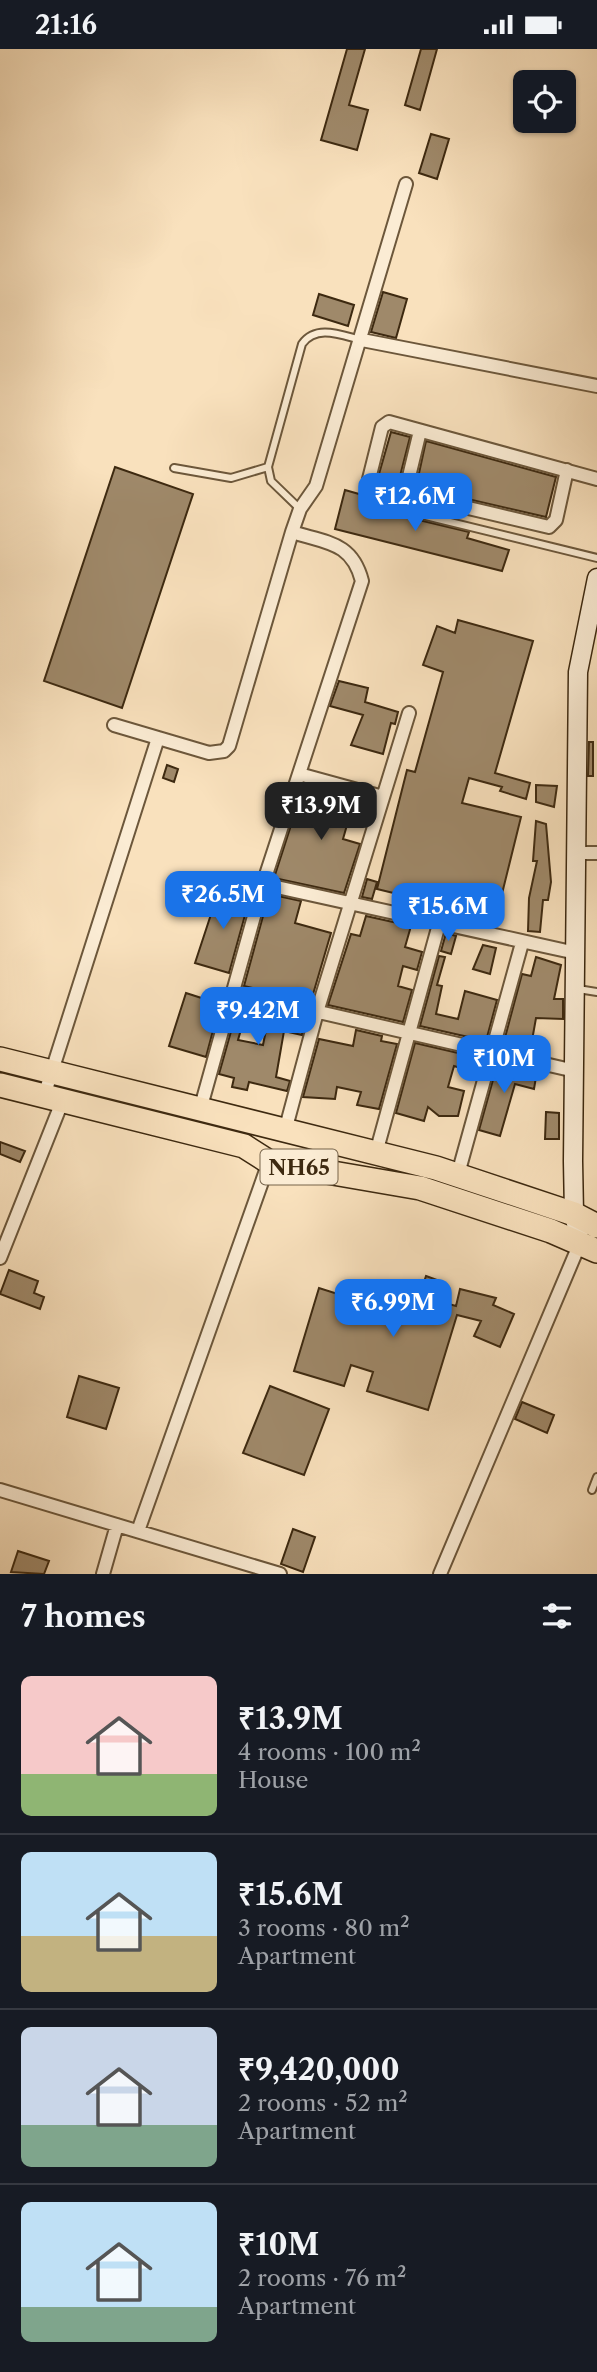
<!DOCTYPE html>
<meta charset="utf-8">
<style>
body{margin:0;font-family:"Libre Caslon Text",serif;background:#242831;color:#f1f3f6;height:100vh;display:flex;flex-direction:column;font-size:26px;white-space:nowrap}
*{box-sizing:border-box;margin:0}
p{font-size:23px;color:#9ea1a6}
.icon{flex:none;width:38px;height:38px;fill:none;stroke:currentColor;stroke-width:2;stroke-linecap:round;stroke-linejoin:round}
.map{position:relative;height:1525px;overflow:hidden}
.panel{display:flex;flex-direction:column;background:#171b24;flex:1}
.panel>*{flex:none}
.tools{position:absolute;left:513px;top:21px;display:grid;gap:14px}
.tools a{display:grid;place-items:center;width:63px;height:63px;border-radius:10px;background:#171b24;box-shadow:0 2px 5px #0004;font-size:35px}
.price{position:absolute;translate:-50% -60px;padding:0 16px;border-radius:14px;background:#1a73e8;color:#fff;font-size:23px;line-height:46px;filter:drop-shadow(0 2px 4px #0008)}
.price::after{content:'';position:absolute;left:50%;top:42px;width:21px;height:16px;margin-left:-10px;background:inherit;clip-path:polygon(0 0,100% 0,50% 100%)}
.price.on{background:#222;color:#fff}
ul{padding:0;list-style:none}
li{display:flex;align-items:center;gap:21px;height:175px;padding:0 21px}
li+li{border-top:2px solid #363941}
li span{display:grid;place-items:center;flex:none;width:196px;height:140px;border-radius:10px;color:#555}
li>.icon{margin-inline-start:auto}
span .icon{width:84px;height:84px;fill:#fffc;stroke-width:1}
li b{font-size:30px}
h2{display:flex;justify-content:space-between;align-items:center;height:84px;padding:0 21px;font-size:30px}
.status{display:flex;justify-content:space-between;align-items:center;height:49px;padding:0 35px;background:#171b24;direction:ltr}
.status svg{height:19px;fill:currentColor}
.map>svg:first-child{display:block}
.building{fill:#9f896a;stroke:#3d2910;stroke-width:2;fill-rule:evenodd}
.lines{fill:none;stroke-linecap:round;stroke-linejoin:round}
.lane-casing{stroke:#6c573b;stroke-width:10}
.street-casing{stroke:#6c573b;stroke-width:16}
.secondary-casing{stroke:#3d2910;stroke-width:21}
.highway-casing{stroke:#3d2910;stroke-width:26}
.lane{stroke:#fbecd4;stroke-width:6}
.street{stroke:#fbecd4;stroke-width:12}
.secondary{stroke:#fbecd4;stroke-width:18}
.highway{stroke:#f9e1bd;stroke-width:23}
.labels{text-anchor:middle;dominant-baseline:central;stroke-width:7;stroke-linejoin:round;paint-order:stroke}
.shield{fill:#fbecd4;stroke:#76644b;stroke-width:2}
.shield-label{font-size:21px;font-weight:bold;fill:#3d2910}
</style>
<div class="status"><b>21:16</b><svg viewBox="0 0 49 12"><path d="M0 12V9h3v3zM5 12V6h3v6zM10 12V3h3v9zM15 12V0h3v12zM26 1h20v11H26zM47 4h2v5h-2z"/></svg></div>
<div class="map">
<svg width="597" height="1525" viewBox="0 0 597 1525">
<rect width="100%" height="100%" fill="#f9e1bd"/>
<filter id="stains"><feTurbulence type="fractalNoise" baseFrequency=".00286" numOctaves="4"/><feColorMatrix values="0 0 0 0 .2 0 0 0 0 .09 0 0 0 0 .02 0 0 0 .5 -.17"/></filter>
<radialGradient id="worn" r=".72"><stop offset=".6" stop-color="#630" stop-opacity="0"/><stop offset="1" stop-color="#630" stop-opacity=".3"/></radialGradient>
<path class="building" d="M347,0H365L349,56L368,61L357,101L321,91Z
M421,0H437L420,61L405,56Z
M431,85L449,90L437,130L419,124Z
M383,243L407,250L396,289L371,283Z
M319,245L354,256L348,277L313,266Z
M391,383L410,388L399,431L379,425Z
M426,392L556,428L546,468L416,438Z
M115,418L193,445L122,659L44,632Z
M345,441L380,451L377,461L469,483L467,489L509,501L502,522L335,480Z
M458,571L533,592L495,724L530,734L526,750L500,742L502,738L469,729L462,754L521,768L496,869L377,840L407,721L415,723L443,623L423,616L437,577L455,584Z
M339,632L368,639L365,653L398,663L395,675L391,674L383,705L351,696L363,666L330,657Z
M589,693H593V727H588Z
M167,716L178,720L174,733L163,729Z
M304,736L313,739L311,743L371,757L367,772L349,769L343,790L360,795L344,844L274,829Z
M536,736L557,737L554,758L536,753Z
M536,772L546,775L551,833L548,851H543L540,883L528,882L529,849L537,812H533Z
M367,830L377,833L372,850L362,848Z
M220,838L250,848L229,924L195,914Z
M269,845L301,852L295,874L331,884L311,952L244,937Z
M366,867L411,877L405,898L422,903L417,921L403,917L398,937L412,941L403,973L328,956L351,885L360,887Z
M446,884L456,887L451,905L441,902Z
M483,896L496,899L490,925L473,920Z
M439,907L445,908L437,936L442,937L436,965L458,970L465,942L497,951L486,992L420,977Z
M536,908L561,916L554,950H563V970L536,969L531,997L538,998L537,1004L503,996L522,925L531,927Z
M186,944L220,955L206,1008L169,997Z
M239,954L305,969L302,986L284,982L276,1028L290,1032L287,1042L249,1033L247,1041L232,1038L234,1029L219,1025ZM244,970L267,976L263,996L238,991Z
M356,981L382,987L381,992L397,995L379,1060L357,1056L361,1043L337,1038L335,1050L303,1048L319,990L353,997Z
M415,994L471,1007L467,1021L454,1017L448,1038L464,1042L458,1067H439L428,1058L424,1072L396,1064Z
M498,1013L537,1022L534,1040L515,1035L500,1087L479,1081Z
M546,1063L559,1064V1090H545Z
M0,1093L25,1102L20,1113L0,1105Z
M9,1221L38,1232L34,1244L44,1248L40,1260L0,1245Z
M426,1227L440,1232L434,1251L456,1257L460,1240L496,1249L493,1256L514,1265L500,1298L474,1287L481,1272L457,1266L428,1361L367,1342L373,1323L351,1316L344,1337L294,1322L319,1239L391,1262L401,1233L422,1239Z
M79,1327L119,1339L106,1380L67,1368Z
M270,1337L329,1360L304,1426L243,1404Z
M522,1353L554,1366L547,1384L515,1370Z
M293,1480L315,1488L303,1523L281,1515Z
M18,1502L49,1512L44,1525L11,1523Z"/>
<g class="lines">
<defs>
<path id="lane" d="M174,419L231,429L268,418
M389,458L597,509
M300,460L271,432L268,418L302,295C316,275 341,286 361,291
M578,940L597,943
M592,1441L597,1428"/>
<path id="street" d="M362,291L597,337
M567,421L556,471L549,478L375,437L369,430L382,378L389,373L597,430
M405,444L420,382
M114,676L209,704L224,702L229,697L292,483L300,460L316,437L406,135
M299,725L383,748
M577,804H597
M263,835L576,904
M232,943L575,1022
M44,1047L158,689
M200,1061L263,835L362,532C352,493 327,494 292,483
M285,1082L317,963L409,664
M376,1104L439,875
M458,1125L522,894
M0,1209L62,1053
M0,1441L280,1525
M138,1482L269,1113
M103,1525L117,1476
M440,1525L580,1194"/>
<path id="secondary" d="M580,1194L574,1165L573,1112L578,623L597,529"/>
<path id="highway" d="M0,1010L436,1119L574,1165L597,1177
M0,1036L244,1097L269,1113L420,1139L551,1182L597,1202"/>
</defs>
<use href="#lane" class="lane-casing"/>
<use href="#street" class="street-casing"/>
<use href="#secondary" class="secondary-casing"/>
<use href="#highway" class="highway-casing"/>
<use href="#lane" class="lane"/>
<use href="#street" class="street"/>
<use href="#secondary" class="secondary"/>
<use href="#highway" class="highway"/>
</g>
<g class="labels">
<rect class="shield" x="260.5" y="1100.5" width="77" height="35" rx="5"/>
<g class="shield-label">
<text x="299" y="1118">NH65</text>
</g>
</g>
<rect width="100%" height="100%" filter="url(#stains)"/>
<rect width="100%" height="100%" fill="url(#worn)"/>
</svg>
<div class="tools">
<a><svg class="icon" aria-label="locate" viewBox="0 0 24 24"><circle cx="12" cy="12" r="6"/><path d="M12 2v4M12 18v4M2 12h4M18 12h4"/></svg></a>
</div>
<b class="price" style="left:415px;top:484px">₹12.6M</b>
<b class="price on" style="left:321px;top:793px">₹13.9M</b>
<b class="price" style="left:223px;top:882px">₹26.5M</b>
<b class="price" style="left:448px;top:894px">₹15.6M</b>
<b class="price" style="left:258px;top:998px">₹9.42M</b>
<b class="price" style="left:504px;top:1046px">₹10M</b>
<b class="price" style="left:393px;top:1290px">₹6.99M</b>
</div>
<section class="panel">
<h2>7 homes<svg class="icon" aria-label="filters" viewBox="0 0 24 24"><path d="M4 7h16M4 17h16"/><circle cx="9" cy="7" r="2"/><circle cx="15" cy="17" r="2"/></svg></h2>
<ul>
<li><span style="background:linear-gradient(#f6c9c9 70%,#8fb573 0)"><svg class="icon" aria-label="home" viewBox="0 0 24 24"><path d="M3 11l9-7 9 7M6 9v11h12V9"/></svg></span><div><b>₹13.9M</b><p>4 rooms · 100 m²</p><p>House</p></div></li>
<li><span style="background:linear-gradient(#bfe0f5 60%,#c2b280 0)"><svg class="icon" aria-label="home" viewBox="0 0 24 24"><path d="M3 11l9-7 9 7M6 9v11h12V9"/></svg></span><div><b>₹15.6M</b><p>3 rooms · 80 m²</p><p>Apartment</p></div></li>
<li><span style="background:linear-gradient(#c9d6e8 70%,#7fa58c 0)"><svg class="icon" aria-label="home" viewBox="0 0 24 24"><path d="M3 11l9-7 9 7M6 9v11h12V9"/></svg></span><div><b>₹9,420,000</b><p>2 rooms · 52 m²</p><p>Apartment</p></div></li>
<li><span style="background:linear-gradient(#bfe0f5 75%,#7fa58c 0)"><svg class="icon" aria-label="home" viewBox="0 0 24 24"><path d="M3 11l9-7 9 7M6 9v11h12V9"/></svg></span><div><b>₹10M</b><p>2 rooms · 76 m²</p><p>Apartment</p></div></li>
</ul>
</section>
